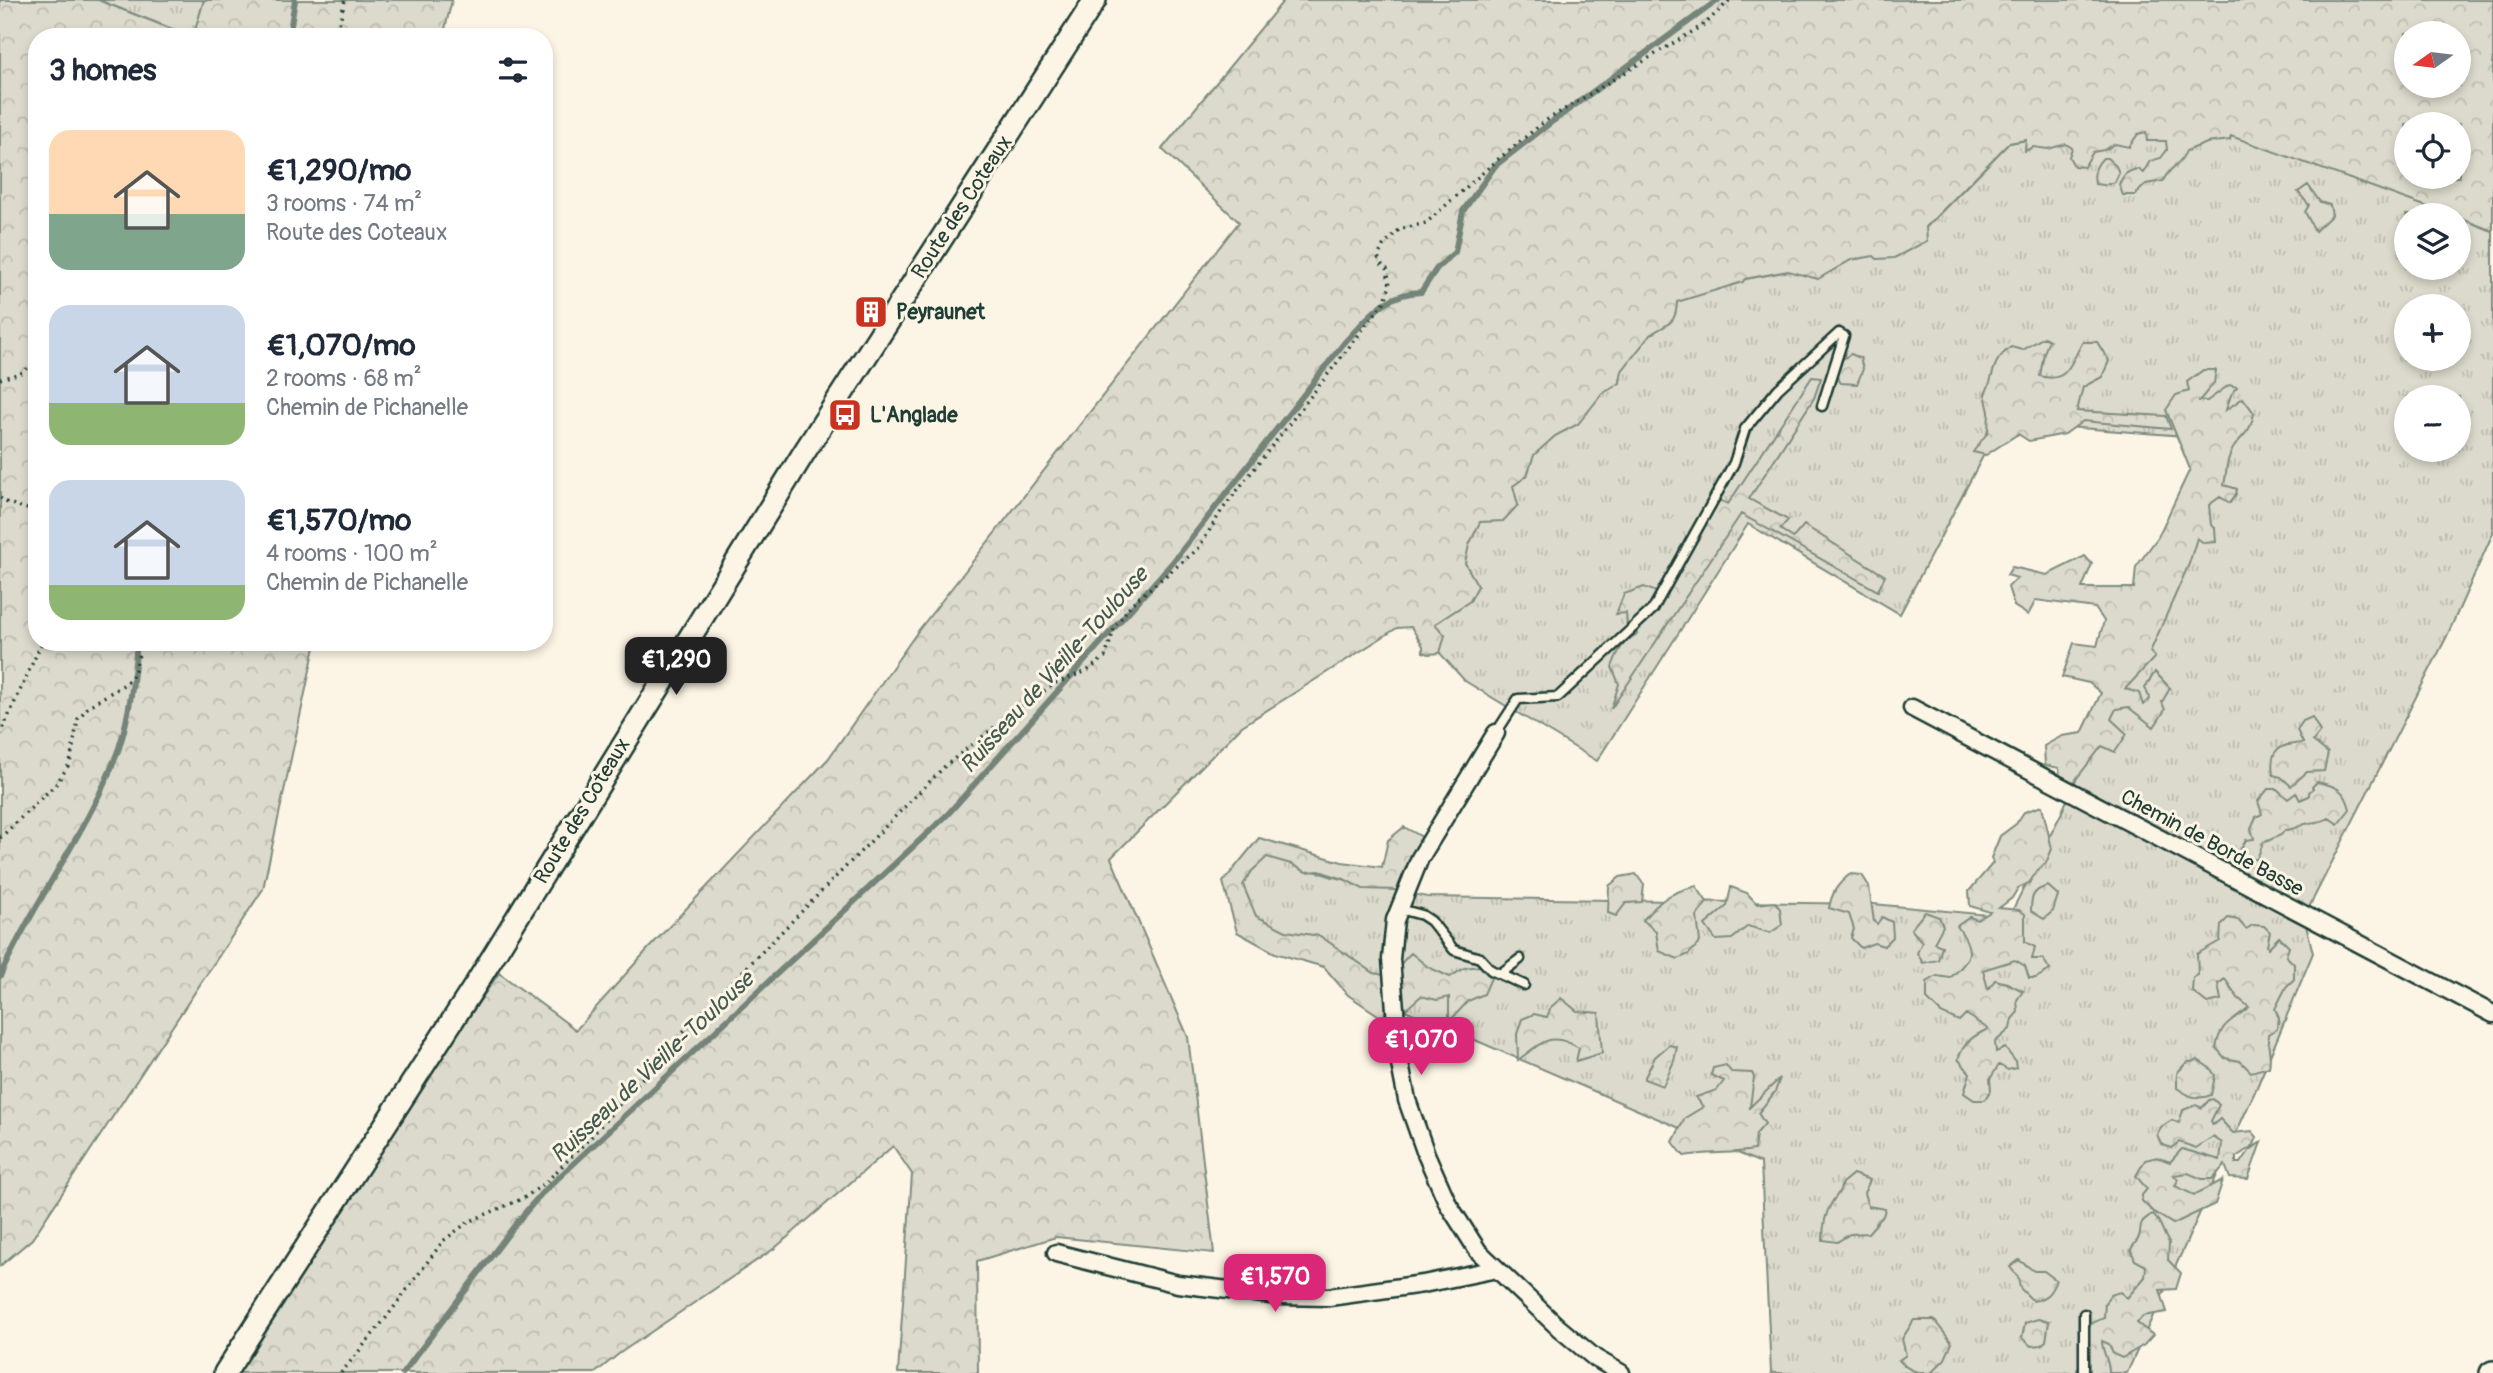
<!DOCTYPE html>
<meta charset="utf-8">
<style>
body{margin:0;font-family:Pangolin,sans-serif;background:#f6f6f7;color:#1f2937;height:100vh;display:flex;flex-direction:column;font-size:26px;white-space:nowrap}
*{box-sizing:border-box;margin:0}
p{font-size:23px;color:#747a83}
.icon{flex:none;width:38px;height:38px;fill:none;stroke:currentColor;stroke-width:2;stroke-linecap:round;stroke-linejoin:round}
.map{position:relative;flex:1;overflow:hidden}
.side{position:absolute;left:28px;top:28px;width:525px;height:623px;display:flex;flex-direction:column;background:#fff;border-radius:28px;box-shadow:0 4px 10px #0003}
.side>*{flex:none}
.needle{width:46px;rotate:256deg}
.buttons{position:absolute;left:2394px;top:21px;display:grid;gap:14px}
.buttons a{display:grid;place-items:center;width:77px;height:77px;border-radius:50%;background:#fff;box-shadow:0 4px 10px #0003;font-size:35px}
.price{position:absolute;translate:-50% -60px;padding:0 16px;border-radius:14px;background:#db2777;color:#fff;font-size:23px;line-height:46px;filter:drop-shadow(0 2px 4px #0008)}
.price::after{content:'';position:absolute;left:50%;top:42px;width:21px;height:16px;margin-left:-10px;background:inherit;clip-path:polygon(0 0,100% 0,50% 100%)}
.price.on{background:#222;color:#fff}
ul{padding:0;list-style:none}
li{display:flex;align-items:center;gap:21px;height:175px;padding:0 21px}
li span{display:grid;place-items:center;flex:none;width:196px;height:140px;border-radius:21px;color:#555}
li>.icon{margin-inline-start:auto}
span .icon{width:84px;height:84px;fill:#fffc;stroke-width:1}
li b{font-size:30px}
h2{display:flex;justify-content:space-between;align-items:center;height:84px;padding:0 21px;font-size:30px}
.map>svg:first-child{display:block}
.grass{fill:url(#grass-tufts);stroke:#7e8c80;stroke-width:2;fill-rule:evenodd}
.forest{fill:url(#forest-crowns);stroke:#7e8c80;stroke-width:2;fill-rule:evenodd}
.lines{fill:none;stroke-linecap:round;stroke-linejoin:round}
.stream{stroke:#758479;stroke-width:6}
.service-casing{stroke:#1f3d34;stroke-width:13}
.minor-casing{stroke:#1f3d34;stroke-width:21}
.tertiary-casing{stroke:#1f3d34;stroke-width:26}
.path{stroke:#1f3d34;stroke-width:3.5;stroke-dasharray:2 5;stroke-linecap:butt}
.service{stroke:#fcf5e5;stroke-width:8}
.minor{stroke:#fcf5e5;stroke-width:16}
.tertiary{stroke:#fcf5e5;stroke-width:21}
.labels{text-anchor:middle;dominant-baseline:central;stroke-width:6;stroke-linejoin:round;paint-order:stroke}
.street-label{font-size:21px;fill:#1f3d34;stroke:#fcf5e5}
.poi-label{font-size:21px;font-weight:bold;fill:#1f3d34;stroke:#fcf5e5;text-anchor:start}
.water-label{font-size:23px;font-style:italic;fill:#435a51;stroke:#fcf5e5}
</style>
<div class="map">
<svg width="2493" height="1373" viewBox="0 0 2493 1373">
<defs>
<pattern id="grass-tufts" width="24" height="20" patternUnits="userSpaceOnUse" patternTransform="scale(1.75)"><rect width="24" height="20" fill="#dcdacc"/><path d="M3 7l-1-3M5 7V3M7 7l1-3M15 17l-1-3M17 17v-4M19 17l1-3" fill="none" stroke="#bcbcb0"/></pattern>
<pattern id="forest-crowns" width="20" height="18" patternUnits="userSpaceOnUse" patternTransform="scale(1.75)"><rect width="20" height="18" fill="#dcdacc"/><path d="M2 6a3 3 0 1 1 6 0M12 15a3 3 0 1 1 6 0" fill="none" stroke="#bcbcb0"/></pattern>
</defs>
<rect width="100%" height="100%" fill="#fcf5e5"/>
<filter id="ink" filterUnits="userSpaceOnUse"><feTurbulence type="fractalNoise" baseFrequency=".0143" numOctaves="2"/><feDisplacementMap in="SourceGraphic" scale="14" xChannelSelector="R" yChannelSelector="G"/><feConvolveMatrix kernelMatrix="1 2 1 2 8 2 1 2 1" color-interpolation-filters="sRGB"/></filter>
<g filter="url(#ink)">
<path class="grass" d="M98,0H204L193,37Z
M2177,116L2450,215H2406V268H2459V218L2493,231V533L2447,636L2304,917L2313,953L2257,1087L2127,1373H1771L1761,1163L1405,1010L1250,926L1234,885L1257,853L1333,877L1427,897L1873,904L2009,917L2061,814L2223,439L2001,422L1900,614L1748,524L1597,761L1465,681L1410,620L1493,485L1685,290L1904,250L2009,143ZM2406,306H2459V359H2406ZM2406,397H2459V450H2406Z"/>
<path class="forest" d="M0,0H98L192,37H37V642H316L263,889L32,1239L0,1266Z
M204,0H452L443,37H193Z
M1284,0H2493V231L2459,218V215H2450L2231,136L2230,140L2207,143L2186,151C2180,166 2170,166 2163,181L2146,184L2135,195H2123L2119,184C2124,174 2127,171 2138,169L2143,173L2150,161L2161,158L2167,150L2166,141H2147L2146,132L2138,134L2129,147L2115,144L2104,150L2093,152L2084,167L2074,166L2069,157L2072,148L2066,144L2048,149L2033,147L2025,151L2026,140L2009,143L1926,227L1927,241L1894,258L1877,259L1874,256L1851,260L1818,279L1788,271L1745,279L1743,282L1677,302C1676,327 1666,323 1650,335C1648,338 1623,369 1622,371C1621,375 1620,379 1620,383L1602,394L1578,424L1555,436L1534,455L1527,476L1513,486L1518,505L1503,521L1480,522L1469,545L1465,563L1478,586L1470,601L1435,624L1445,635L1440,653L1429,654L1423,652V646L1411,627L1397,628L1242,726L1111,858L1188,1037L1214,1253L1056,1237L977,1261L978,1373H898L912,1174L893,1146L775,1248L620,1353L595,1373H239L414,1097L499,973L576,1030L648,949L828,759L918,631L1239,222L1162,149ZM2406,33H2459V86H2406ZM2406,124H2459V177H2406Z
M2103,158H2107L2116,166L2119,173L2115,182L2104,185L2095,184C2093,173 2095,166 2103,158Z
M2308,185L2320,202L2330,205L2332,215L2315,231L2305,212L2309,205L2298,192Z
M2044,337L2049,340L2044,353L2040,376C2069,384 2070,362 2083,342H2097L2109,361L2102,377L2083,387L2077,411L2166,416L2171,429L2083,421L2065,434L2029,441L2018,434L1986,455L1973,452L1988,432L1989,412L1985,394C1996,374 1989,363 2011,347L2023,350Z
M1851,354L1860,358L1863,369L1857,384L1841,383L1833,371L1838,362Z
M2203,370H2216L2214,383L2199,401H2207L2229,385L2237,387L2231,395L2226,410L2243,398L2254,413C2251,432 2244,433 2234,447C2226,458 2227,472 2224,485L2237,489L2236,494L2230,503L2220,497L2209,505L2211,525L2215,528L2216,542L2204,543L2197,538L2189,564L2150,652L2155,657L2125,689L2139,693L2143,705L2150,699L2145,688L2155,672L2170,688L2162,702L2165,710L2154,727L2128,707L2116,709L2111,719L2127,734L2115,752L2102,746L2062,797L2059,768L2045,765L2044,746L2062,736L2082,733L2101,693L2089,683L2062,677L2074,643L2097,646L2104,621L2095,608L2036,600L2028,615L2014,606L2008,587L2017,578L2007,575L2012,567L2047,575L2085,556L2092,564L2082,588H2134L2136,567L2158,537L2190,469L2166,410L2176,395L2189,391L2187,382Z
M1812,377L1821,378L1814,398L1749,499L1788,520L1780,529L1793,538L1804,525L1885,576L1878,591L1741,514L1611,709L1619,684L1612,667C1618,651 1622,642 1637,634L1627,624L1626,613L1616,614L1624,594L1644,587L1661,594L1719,500L1728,504Z
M2312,717L2320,732L2313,741L2328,753L2324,771L2307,772L2291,786L2281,777L2273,775C2269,747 2280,745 2303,743L2297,730L2303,721Z
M2317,782C2336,786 2345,789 2350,809L2338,824L2329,818C2321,823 2318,821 2310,823C2300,824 2296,830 2285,830L2281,835L2263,843L2257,859L2245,860L2241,849L2246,840L2254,839L2251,828L2256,817L2262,814L2258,801L2268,789H2277L2288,799L2296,793L2300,800L2309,796V792L2313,789L2312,787Z
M2042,806L2052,849L2046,863L2037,871L2029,883L2018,888L2012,898L1999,908L2019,910L2025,914V942L2035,947L2032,959H2043L2050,970L2036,978H2029L2025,966L2015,960L1983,970L1988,989L1995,980L2007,983L2023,991L2017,1000L2018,1012L2012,1019L2010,1029L1995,1042L1996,1052L2005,1048L2015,1061L2016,1068L2008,1070L1999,1065L1990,1079L1991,1091L1985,1100H1974L1964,1093L1970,1073L1958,1059C1964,1042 1973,1036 1988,1029L1966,1014L1959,1021L1941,1013L1927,999V982L1937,976L1950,978C1973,958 1975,950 1957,926L1970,917L1977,920L1990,912L1970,906L1969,891L1993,863L1991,858L2000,836L2016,824L2024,812Z
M1404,827L1422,837L1398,890L1363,889L1344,879L1319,871L1306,872L1291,864L1267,857L1252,871L1243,885L1256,916L1286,931L1320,936L1374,973L1389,976L1384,1019L1348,995L1324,967L1275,953L1237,932L1223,882L1259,838L1342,862L1382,867L1388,840Z
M1636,874L1644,885L1642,902L1626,903L1616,916L1608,913L1609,886L1620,877Z
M1850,874L1862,875L1869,886L1874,922L1877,924L1882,917L1892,922L1893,937L1884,946L1874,943L1861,948L1851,938L1854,929L1849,914L1829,908C1832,892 1837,885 1850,874Z
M1696,886L1707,902L1697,916L1700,942L1689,954L1678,959L1659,951L1656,932L1643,920C1661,899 1669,893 1696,886Z
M2048,886L2058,895L2053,911L2044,919L2031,911C2031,896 2033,890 2048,886Z
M1731,887L1747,893L1757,904L1775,902L1780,909L1782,925L1770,933L1748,926L1732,939L1716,940L1705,925L1727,906Z
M1925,912L1939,917L1943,926L1934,943L1942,946L1938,960L1923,963L1917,953L1922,942L1911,929Z
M2228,918L2238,920L2246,929L2253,925L2264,926L2270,932L2267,946L2268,948L2279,937L2289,947L2286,956L2294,964V979L2286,987L2275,1009L2279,1018L2277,1029L2268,1034C2267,1047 2272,1055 2269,1067L2251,1072L2240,1061L2225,1058L2216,1048C2221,1021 2232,1022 2249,1007L2238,998L2225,979L2218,984L2221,1000L2207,1003L2192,991L2193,978L2198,975L2197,954L2220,941L2221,925Z
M1411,953L1428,967L1450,977L1464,968L1487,965L1491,978L1484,994L1468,1001L1449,1022V997L1437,1000L1421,996L1405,1010C1392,982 1388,975 1411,953Z
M1561,998L1577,1011L1599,1013L1602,1053L1576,1061L1579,1048C1550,1030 1542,1043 1518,1060L1517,1034L1522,1019L1534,1014L1547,1017L1551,1007Z
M1669,1045L1677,1047L1674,1061L1663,1086L1644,1079L1655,1057Z
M2198,1060L2211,1069L2215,1076L2211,1095C2196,1101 2189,1096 2177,1088V1073L2186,1063Z
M1726,1065L1731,1072L1752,1073L1754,1077L1750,1107L1780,1078L1775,1092L1758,1113L1765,1124L1756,1134L1754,1150C1731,1154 1708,1152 1684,1156L1673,1142L1685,1118L1703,1107L1696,1097L1717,1090L1724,1081L1711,1075L1713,1068Z
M2213,1099L2219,1105L2211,1121L2213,1125L2220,1119L2233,1133L2252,1131L2257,1137L2254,1145L2236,1157V1163H2241L2249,1151L2261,1142L2248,1179L2230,1178L2225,1165L2212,1179H2202L2188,1173L2174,1175L2178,1180L2175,1186L2194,1195L2223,1180L2215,1204L2173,1224L2152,1211L2142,1201V1195L2147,1189L2136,1176L2145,1160L2157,1157L2170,1162L2182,1149L2220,1160L2222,1143L2213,1137L2196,1148L2179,1142L2171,1148L2161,1144L2157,1134L2161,1127L2172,1120L2179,1123L2183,1110L2196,1105L2202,1108L2209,1100Z
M1853,1174L1870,1180L1864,1193L1868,1206L1885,1209L1883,1216L1868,1233L1850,1234L1837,1242L1823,1240C1823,1229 1825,1214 1831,1204C1837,1193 1839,1197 1842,1183Z
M2153,1214C2162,1223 2162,1232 2169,1243L2168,1260L2181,1273L2176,1289L2160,1290L2167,1312L2143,1316L2137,1323L2153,1335L2144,1345L2122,1358L2113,1354L2109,1344L2102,1341C2102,1353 2110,1362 2109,1373H2076C2078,1366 2083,1360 2085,1352C2091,1334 2077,1327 2104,1318L2105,1303L2110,1295L2120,1292L2127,1298L2145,1277L2146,1266L2135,1260L2131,1250C2132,1246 2136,1243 2138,1239C2144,1228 2134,1224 2153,1214Z
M2019,1260L2034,1271H2044L2056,1280C2051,1293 2047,1298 2033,1301L2020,1288L2018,1277L2010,1267Z
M2038,1319L2049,1321L2046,1341L2041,1345L2031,1346L2022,1338L2025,1323Z
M1914,1320H1934L1952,1343L1945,1359L1931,1373C1918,1373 1908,1371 1899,1360L1906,1355L1902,1339Z"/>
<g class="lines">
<path class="stream" d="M289,37L295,0
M0,976C35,898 90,829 119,748C130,714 134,677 137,642
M403,1373L518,1221L541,1194L947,815L1172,563L1344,343C1368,318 1384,293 1421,292L1437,268L1455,252L1463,211L1495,166L1553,121L1718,0"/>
<defs>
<path id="service" d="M1496,733L1518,699L1558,697L1653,609L1734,463L1745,429L1778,389L1839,333L1844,336L1822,406
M1400,909L1422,915L1431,921L1454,950L1480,958L1491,970L1524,985
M1500,974L1520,959
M2084,1373V1314"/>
<path id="minor" d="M1912,708L2493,1014
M1496,733L1420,858L1395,920L1391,959L1399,1059L1407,1100L1426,1154L1448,1204L1478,1251L1559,1328L1595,1358L1621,1373
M1056,1253L1178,1284L1279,1296L1329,1297L1423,1284L1497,1269"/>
<path id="tertiary" d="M225,1373L476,984L805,451L1095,0
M2491,1373L2493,1372"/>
</defs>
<use href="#service" class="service-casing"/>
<use href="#minor" class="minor-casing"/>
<use href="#tertiary" class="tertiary-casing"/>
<path class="path" d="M336,37L345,0
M0,379L24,372L37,359
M0,498L5,502L37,512
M0,735L42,642
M0,838L57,783L70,763L78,719L89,706L125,684L134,674L142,642
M341,1373L386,1318L443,1241L468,1222L524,1198L545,1183L591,1137L677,1038L946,765L1023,705L1056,683L1087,671L1105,657L1115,627L1131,604L1198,549L1222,510L1385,301L1390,285L1387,269L1383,267L1378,257L1383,246L1400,229L1426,223L1496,161L1545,121L1705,24L1730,0"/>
<use href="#service" class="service"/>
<use href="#minor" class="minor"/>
<use href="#tertiary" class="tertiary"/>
</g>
</g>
<defs>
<symbol id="building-square" viewBox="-11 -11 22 22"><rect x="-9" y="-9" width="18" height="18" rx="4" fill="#c8321e" stroke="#fcf5e5"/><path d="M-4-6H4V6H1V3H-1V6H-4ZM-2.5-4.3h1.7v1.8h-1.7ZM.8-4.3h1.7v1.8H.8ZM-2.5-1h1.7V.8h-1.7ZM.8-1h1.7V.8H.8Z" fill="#fff"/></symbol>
<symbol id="bus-square" viewBox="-11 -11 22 22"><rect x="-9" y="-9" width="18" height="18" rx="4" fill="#c8321e" stroke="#fcf5e5"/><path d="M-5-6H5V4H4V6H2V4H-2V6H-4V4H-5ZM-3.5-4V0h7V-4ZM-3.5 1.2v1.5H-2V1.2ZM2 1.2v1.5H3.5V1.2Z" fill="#fff"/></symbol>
</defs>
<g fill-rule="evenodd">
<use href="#building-square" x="852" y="293" width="38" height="38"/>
<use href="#bus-square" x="826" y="396" width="38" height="38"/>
</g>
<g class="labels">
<g class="street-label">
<text transform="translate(962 207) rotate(-57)">Route des Coteaux</text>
<text transform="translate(582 811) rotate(-59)">Route des Coteaux</text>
<text transform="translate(2212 843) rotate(28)">Chemin de Borde Basse</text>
</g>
<g class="poi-label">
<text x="896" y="312">Peyraunet</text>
<text x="870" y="415">L'Anglade</text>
</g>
<g class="water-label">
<text transform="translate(1054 670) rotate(-48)">Ruisseau de Vieille-Toulouse</text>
<text transform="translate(652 1067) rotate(-43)">Ruisseau de Vieille-Toulouse</text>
</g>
</g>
</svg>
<div class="buttons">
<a><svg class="needle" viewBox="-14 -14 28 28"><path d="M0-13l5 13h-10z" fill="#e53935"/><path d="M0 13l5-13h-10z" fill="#747a83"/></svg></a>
<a><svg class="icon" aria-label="locate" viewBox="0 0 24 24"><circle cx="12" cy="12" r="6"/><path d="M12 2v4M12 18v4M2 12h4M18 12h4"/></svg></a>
<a><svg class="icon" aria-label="layers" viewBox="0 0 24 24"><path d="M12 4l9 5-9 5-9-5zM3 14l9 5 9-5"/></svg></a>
<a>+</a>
<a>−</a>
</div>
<b class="price on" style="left:676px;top:697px">€1,290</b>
<b class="price" style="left:1421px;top:1077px">€1,070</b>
<b class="price" style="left:1275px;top:1314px">€1,570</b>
<section class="side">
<h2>3 homes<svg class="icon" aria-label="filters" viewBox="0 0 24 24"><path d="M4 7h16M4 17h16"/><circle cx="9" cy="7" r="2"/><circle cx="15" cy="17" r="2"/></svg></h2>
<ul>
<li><span style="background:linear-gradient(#ffd9b3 60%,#7fa58c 0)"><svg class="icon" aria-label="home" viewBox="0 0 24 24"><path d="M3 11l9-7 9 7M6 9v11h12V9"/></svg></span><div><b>€1,290/mo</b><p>3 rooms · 74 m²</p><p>Route des Coteaux</p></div></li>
<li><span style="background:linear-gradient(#c9d6e8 70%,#8fb573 0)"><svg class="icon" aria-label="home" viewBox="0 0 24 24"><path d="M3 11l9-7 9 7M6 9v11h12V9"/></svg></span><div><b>€1,070/mo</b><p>2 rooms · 68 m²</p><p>Chemin de Pichanelle</p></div></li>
<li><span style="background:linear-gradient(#c9d6e8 75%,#8fb573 0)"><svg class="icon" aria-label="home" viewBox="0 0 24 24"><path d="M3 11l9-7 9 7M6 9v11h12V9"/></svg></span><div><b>€1,570/mo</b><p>4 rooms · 100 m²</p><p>Chemin de Pichanelle</p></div></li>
</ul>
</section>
</div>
